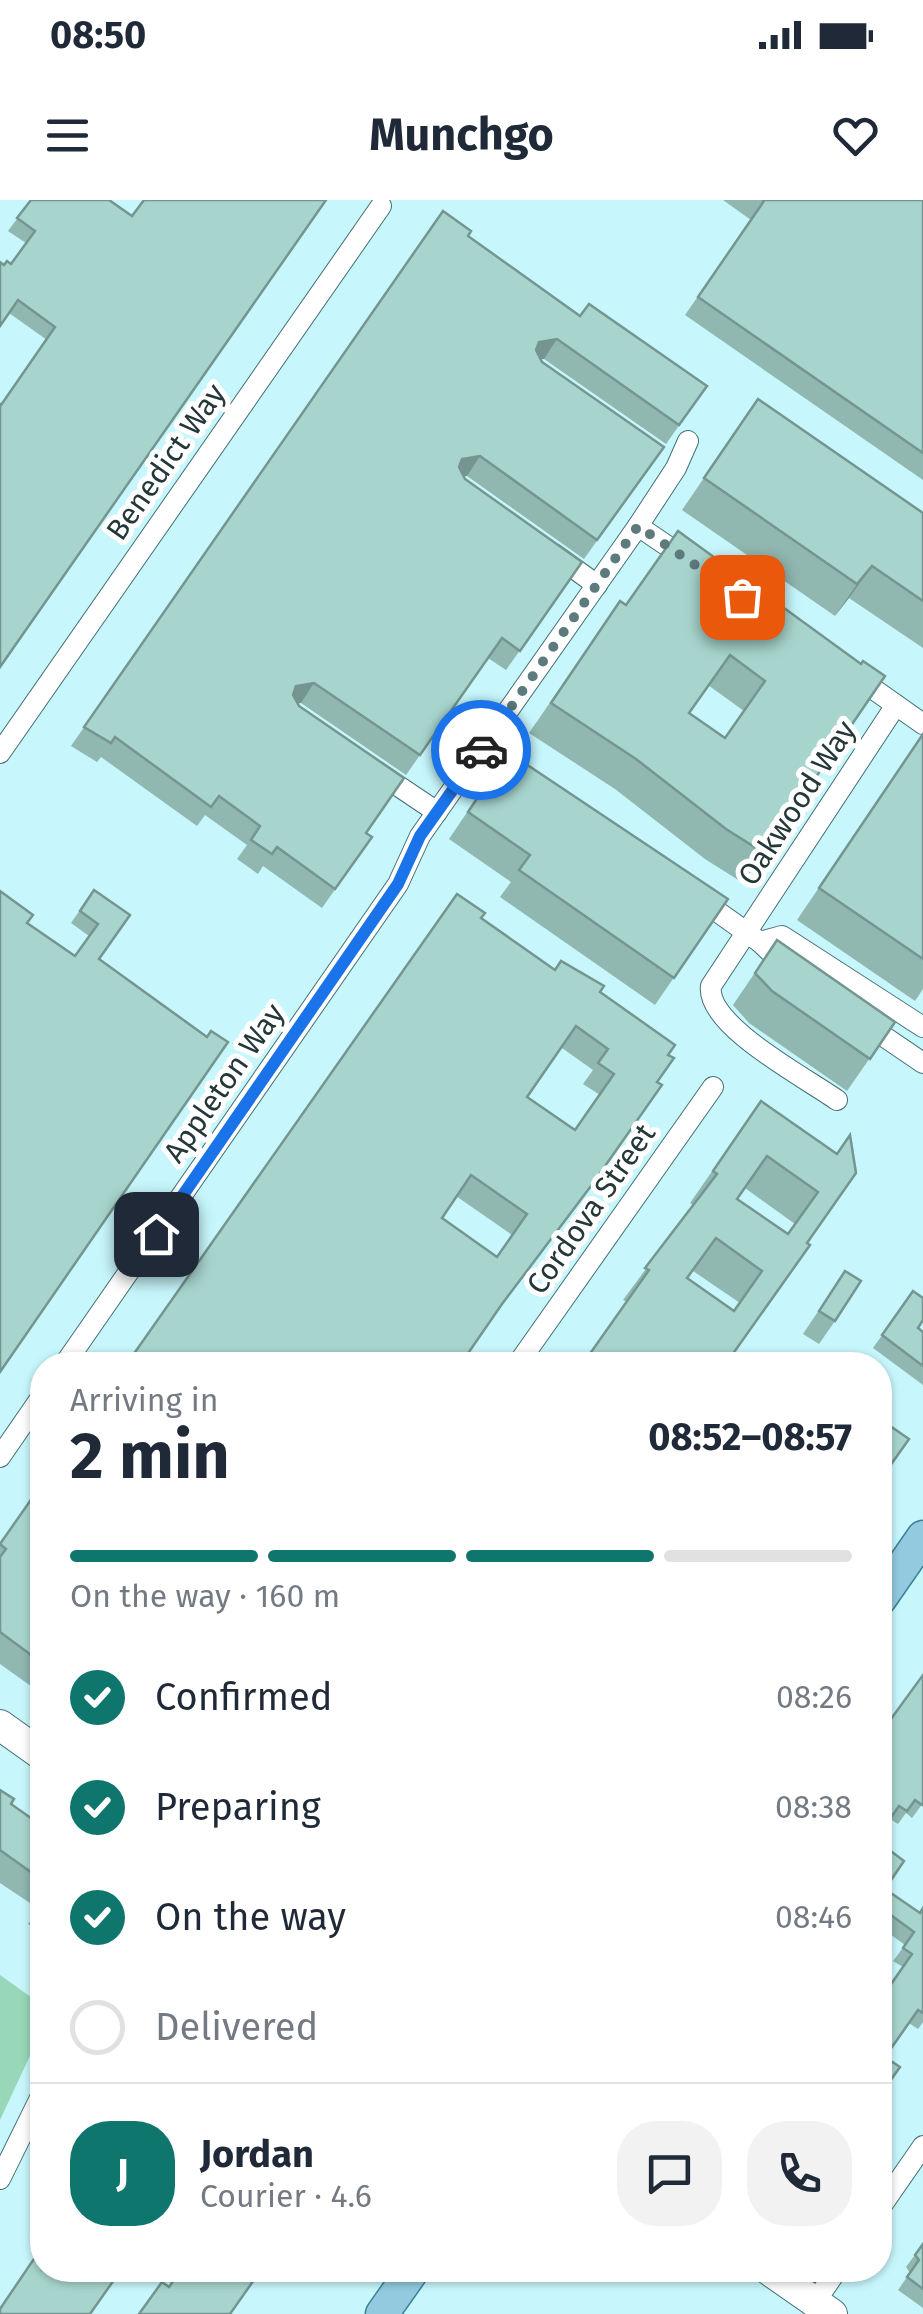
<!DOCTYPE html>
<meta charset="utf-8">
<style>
:root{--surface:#fff;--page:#f2f2f3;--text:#1f2937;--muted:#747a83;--line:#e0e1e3;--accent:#0f766e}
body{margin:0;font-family:"Fira Sans",sans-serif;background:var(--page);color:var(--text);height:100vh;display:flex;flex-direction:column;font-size:38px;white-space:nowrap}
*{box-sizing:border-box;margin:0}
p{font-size:32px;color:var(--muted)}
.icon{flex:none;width:55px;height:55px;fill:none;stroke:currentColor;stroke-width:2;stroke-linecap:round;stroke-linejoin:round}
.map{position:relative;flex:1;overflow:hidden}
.panel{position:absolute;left:30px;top:1152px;width:862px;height:930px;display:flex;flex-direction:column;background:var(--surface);border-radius:40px;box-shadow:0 2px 8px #0004}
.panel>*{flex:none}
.pin{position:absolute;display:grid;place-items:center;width:85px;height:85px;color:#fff;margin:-42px;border-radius:20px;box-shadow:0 5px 15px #0006}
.courier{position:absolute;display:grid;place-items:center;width:100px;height:100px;margin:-50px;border:8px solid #1a73e8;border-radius:50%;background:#fff;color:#222;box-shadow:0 2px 12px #0007}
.summary em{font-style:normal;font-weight:700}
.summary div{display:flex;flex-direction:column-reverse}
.summary{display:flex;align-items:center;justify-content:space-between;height:170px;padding:0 40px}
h1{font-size:65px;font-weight:700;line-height:75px}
.bar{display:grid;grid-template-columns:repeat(4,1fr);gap:15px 10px;align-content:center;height:120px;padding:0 40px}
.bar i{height:12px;border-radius:8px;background:var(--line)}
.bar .selected{background:var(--accent)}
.bar p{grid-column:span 4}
.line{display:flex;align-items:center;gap:25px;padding:0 40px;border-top:2px solid var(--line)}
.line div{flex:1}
.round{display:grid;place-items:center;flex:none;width:105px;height:105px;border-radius:40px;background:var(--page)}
ol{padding:0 40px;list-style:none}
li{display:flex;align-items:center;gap:30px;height:110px}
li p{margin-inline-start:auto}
li .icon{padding:10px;border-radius:50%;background:var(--accent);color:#fff;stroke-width:4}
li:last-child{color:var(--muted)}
li i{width:55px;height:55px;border:5px solid var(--line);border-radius:50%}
.status{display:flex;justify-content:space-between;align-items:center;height:70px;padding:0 50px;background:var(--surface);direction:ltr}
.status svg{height:28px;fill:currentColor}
header{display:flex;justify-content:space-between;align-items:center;height:130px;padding:0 40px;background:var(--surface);font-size:45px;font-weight:700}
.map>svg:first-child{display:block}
</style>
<div class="status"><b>08:50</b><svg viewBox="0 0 49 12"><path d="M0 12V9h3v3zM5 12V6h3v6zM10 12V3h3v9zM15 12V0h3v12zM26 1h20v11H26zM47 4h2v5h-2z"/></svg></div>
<header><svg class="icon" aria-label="menu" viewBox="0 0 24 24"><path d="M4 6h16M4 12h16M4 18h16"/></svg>Munchgo<svg class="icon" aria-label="heart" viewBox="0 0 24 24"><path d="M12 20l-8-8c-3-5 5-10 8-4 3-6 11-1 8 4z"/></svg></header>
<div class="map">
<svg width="923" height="2114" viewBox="0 0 923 2114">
<rect width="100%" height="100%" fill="#c7f7fc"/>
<path fill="#98d7b7" d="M0 1775 42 1805V1830L0 1920Z"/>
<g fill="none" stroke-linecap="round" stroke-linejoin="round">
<defs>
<g id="minor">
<path d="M638 326 688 360"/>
<path d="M554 354 597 385"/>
<path d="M855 476 923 524"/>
<path d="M0 553 381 6"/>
<path d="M376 571 437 612"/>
<path d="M697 697 760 742 788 769"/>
<path d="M760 742 782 736 923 827"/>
<path d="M864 823 923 863"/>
<path d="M837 900C806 878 705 825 711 786L896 505"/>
<path d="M64 1165 398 684 420 636 638 326 676 268 688 241"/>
<path d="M517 1165 713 887"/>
<path d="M0 1257 42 1196"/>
<path d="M0 1979 42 1894"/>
<path d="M880 2008 923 1946"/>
<path d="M815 2102 837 2070"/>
</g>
<g id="secondary">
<path d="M0 1525 42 1555"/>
<path d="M769 2070 832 2114"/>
</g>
<g id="primary">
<path d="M880 1399 923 1337"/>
<path d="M382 2114 413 2070"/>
</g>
</defs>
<use href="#minor" stroke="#447074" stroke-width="22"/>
<use href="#secondary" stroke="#447074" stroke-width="32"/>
<use href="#primary" stroke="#3d8097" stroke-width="35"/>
<use href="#minor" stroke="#fff" stroke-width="20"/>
<use href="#secondary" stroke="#fff" stroke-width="30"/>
<use href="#primary" stroke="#93cadf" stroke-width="32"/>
</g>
<g fill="#90b7b0" fill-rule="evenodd">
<path d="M31 0H109L0 467 1 205 47 140 9 113 4 65 11 64 26 43 8 31Z"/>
<path d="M723 0H923V280L685 115 751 20Z"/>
<path d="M443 11 468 36 580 116 707 186 666 244 544 159H540L542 162 664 247 584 359 467 276H463L465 279 582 362 506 470 488 458 406 575 301 503H297L366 633 372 637 322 708 263 666 258 674 237 659 247 645 205 615 197 626 101 557 97 562 71 546Z"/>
<path d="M758 199 923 313V448L849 398 835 416 682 310Z"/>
<path d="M620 401 626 405 861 464 885 476 743 683 705 659 615 589 529 533ZM708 485 744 511 725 538 689 513Z"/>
<path d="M923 534V789L915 801 797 720Z"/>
<path d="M508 552 728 699 655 805 500 697 511 682 449 639Z"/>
<path d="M94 690 99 759 0 1172 27 723 75 756 89 736 71 723Z"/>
<path d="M481 718 555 770 600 792 668 855 657 882 576 1007 491 1120 460 1165H126ZM562 848 593 870 583 884 600 895 575 930 527 897ZM456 996 512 1035 497 1057 442 1018Z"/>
<path d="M777 740 895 822 847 891 749 823 733 805Z"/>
<path d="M761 901 836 954 807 1043 726 1165H582L627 1102 623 1100 693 1005 690 1003ZM745 988 795 1024 788 1034 737 999ZM693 1071 740 1103 734 1111 687 1078Z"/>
<path d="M845 1071 835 1121 819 1144 803 1134Z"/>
<path d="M913 1091 918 1128 923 1132V1185L873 1148Z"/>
<path d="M42 1284V1494L0 1464V1344Z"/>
<path d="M880 1534 923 1603 912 1618 906 1613 898 1624 890 1619 880 1633Z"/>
<path d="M0 1590 11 1604 42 1626V1734L28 1724 39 1709 0 1683Z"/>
<path d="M880 1643 885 1689 920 1713 923 1708V1822L918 1829 909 1823 885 1857 880 1895V1800L903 1767 893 1761 905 1745 880 1727Z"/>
<path d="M923 2044V2108L898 2090 910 2073 906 2067Z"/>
</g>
<g fill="#759590">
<path d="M557 139 544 159 525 161 539 142Z"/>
<path d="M480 256 467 276 448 278 462 259Z"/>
<path d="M872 366 849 398 835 416 857 384Z"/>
<path d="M314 483 301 503 282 506 296 486Z"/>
<path d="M591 986 576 1007 487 1125 502 1104Z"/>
</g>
<g fill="#a7d5cd" stroke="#759590" stroke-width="2.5" fill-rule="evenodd">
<path d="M31 0H109L132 16 144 0H326L0 467V204L1 205 55 127 18 100 0 126V62L4 65 7 61 11 64 35 31 17 18Z"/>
<path d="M762 0H923V253L698 97 764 1Z"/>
<path d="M443 11 471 31 468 36 580 116 589 104 707 186 679 225 557 139 539 142 536 150 542 162 664 247 597 340 480 256 462 259 459 267 465 279 582 362 520 451 502 438 420 555 314 483 296 486 293 495 299 506 404 578 366 633 372 637 335 689 277 647 272 654 251 640 260 626 219 596 211 607 115 537 111 543 84 527Z"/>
<path d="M758 199 923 313V401L872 366 857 384 704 278Z"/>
<path d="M678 331 861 464 863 461 885 476 764 653 726 629 636 559 551 503 620 401 626 405ZM730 455 765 481 725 538 689 513Z"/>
<path d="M923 534V759L819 688Z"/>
<path d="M508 552 728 699 674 778 519 670 530 655 468 612Z"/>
<path d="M94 690 130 715 99 759 207 837 211 831 228 842 0 1172V691L33 715 27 723 75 756 98 724 80 711Z"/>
<path d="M457 694 485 713 481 718 555 770 561 761 604 786 600 792 675 845 668 855 674 858 657 882 662 885 591 986 502 1104 460 1165H356L346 1158 341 1165H126ZM576 826 608 849 598 863 614 874 575 930 527 897ZM471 975 527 1014 497 1057 442 1018Z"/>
<path d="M777 740 895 822 870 859 772 791 755 773Z"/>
<path d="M761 901 837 954 850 935 856 973 807 1043 810 1045 725 1165H646L639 1160 636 1165 625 1162 623 1165H582L649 1070 645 1068 717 974 713 971ZM767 956 818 992 788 1034 737 999ZM716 1038 762 1071 734 1111 687 1078Z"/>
<path d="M845 1071 861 1081 835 1121 819 1111Z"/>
<path d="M913 1091 923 1098V1120L918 1128 923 1132V1166L882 1135Z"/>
<path d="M880 1219 909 1239 880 1280Z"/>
<path d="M42 1284V1463L0 1432V1357L6 1349 0 1344Z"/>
<path d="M923 1475V1603L922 1605 915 1600 907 1611 899 1606 880 1633V1568L886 1558 880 1554V1534Z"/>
<path d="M0 1590 14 1599 11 1604 42 1626V1680L0 1650Z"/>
<path d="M880 1643 904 1661 885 1689 920 1713 923 1708V1813L918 1810 885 1857 900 1867 880 1895V1800L912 1754 903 1748 914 1732 880 1707Z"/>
<path d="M923 2044V2089L907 2077 919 2060 915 2055Z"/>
<path d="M42 2047V2070H121L90 2114H0V2109Z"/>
<path d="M181 2070H261L230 2114H139L162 2082 169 2087Z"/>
</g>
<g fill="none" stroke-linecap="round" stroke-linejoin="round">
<path stroke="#5d7a7d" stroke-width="10" stroke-dasharray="0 18" d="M481 550 638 326 742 397"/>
<path stroke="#1a73e8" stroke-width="12" d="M156 1034 398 684 420 636 481 550"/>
</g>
<g text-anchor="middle" stroke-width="10" stroke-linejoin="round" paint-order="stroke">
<g font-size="30" fill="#243739" stroke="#fff">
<text transform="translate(166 262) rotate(-55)" y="10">Benedict Way</text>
<text transform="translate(797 603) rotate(-57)" y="10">Oakwood Way</text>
<text transform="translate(224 883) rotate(-55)" y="10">Appleton Way</text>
<text transform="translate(591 1009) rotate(-55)" y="10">Cordova Street</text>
</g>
</g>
</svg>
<div class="pin" style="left:742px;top:397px;background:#ea580c"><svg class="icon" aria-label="bag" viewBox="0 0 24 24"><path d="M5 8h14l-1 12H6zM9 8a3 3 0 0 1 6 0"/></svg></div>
<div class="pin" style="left:156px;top:1034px;background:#1f2937"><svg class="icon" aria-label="home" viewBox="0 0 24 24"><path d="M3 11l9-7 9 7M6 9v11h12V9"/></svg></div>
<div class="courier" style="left:481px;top:550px"><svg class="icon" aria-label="car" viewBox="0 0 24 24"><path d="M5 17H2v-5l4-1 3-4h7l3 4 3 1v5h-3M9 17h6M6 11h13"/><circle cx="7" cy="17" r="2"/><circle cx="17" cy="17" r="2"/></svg></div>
<section class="panel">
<div class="summary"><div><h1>2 min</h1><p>Arriving in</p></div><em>08:52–08:57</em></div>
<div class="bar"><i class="selected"></i><i class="selected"></i><i class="selected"></i><i></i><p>On the way · 160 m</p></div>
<ol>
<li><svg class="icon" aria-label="check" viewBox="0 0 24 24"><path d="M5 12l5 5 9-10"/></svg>Confirmed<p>08:26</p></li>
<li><svg class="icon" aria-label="check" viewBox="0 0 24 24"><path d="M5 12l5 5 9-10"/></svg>Preparing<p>08:38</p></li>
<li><svg class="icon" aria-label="check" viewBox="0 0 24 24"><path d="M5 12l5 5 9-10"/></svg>On the way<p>08:46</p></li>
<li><i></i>Delivered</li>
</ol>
<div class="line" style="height:180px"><b class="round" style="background:var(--accent);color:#fff">J</b><div><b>Jordan</b><p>Courier · 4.6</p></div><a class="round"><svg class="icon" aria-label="chat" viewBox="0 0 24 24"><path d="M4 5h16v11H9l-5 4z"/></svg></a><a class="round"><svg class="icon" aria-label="phone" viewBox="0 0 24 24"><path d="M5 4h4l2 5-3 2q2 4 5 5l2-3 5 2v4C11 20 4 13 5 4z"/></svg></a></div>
</section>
</div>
